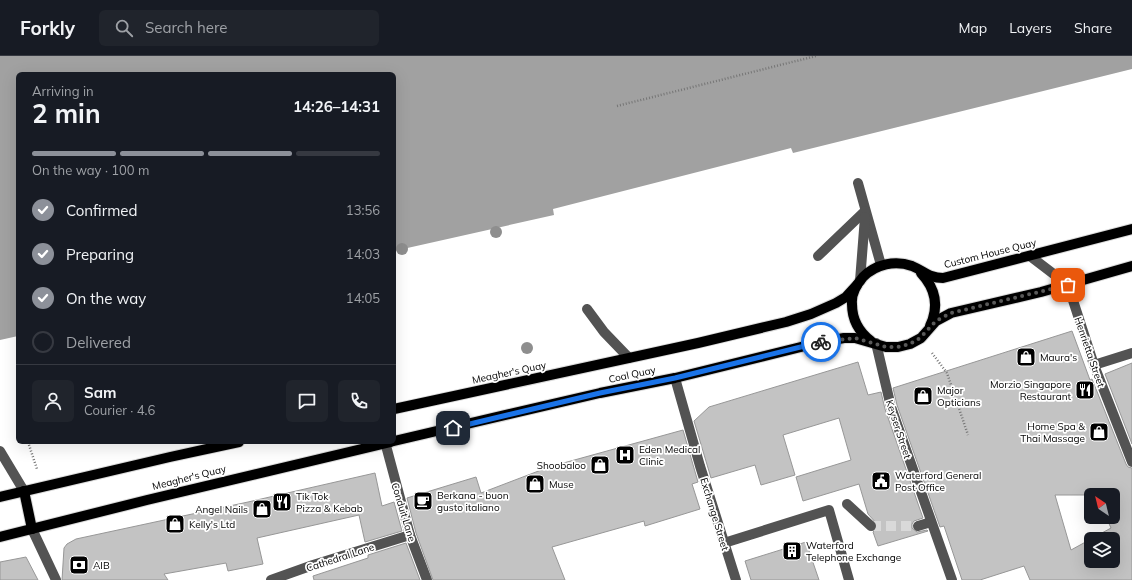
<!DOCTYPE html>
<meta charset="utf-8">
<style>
:root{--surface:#171b24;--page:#20242c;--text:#f1f3f6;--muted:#9ea1a6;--line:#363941;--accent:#8c9099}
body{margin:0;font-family:Mulish,sans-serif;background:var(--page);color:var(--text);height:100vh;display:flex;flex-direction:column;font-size:15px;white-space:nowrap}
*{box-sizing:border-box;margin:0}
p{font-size:13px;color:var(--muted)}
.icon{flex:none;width:22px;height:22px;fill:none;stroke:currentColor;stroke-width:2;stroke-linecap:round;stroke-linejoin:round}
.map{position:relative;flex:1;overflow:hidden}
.sheet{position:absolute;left:16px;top:16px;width:380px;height:372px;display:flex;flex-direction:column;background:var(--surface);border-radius:6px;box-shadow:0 4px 16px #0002}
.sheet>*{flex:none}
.needle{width:26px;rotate:325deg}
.fabs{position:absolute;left:1084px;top:432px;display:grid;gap:8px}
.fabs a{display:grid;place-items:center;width:36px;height:36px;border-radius:6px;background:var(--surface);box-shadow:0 4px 16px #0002;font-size:20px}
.pin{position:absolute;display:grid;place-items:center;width:34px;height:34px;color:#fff;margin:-17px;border-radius:8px;box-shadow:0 2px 6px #0006}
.courier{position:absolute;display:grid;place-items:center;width:40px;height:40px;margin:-20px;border:3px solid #1a73e8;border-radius:50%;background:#fff;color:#222;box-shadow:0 1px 5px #0007}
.head em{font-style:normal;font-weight:700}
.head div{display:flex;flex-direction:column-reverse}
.head{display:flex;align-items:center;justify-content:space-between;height:68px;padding:0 16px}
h1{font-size:26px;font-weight:700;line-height:30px}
.bar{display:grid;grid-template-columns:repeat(4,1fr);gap:6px 4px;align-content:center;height:48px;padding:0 16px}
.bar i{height:5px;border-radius:3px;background:var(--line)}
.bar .selected{background:var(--accent)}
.bar p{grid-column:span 4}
.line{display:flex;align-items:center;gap:10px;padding:0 16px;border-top:1px solid var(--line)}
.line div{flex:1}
.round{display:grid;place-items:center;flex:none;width:42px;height:42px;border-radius:6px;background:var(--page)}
ol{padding:0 16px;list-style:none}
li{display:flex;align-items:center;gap:12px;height:44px}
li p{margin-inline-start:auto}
li .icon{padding:4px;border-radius:50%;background:var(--accent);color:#fff;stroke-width:4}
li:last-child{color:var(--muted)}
li i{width:22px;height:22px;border:2px solid var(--line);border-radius:50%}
header{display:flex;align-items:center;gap:24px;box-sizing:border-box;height:56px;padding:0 20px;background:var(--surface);border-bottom:1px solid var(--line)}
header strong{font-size:19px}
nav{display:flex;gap:22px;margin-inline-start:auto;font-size:14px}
.search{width:280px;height:36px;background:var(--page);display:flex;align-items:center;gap:10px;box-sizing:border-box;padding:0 14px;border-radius:6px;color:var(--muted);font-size:15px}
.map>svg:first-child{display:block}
</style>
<header>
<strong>Forkly</strong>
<div class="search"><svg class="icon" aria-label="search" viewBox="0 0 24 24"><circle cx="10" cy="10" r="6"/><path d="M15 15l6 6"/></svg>Search here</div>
<nav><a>Map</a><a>Layers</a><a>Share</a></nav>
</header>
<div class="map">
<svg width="1132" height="524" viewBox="0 0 1132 524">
<rect width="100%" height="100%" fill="#fff"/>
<path fill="#a1a1a1" d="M0 0H1132V13L793 97 791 92 553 153 554 159 394 195V18H18V280L0 284Z"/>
<g fill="#c3c3c3" stroke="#979797" fill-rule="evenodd">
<path d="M1072 275 1090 324 1092 323 1126 408 1128 411 1132 412V524H1030L1024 510 980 524H962L944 470 940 471 897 349 893 332ZM1055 439H1113V461H1106L1111 472 1091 483H1113V505H1091V483L1071 494Z"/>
<path d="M858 306 868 339 881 336 885 353 923 462 914 465 912 468V472L917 476 927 474 928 475 878 490 873 476 877 472V468L868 458 859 428 803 445 796 421 851 404 839 362 783 379 795 419 761 429 755 409 711 422 694 365 709 351Z"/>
<path d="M1132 307V388L1105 318Z"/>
<path d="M683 374 698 426 692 428 700 453 645 470 644 465 552 491 565 524H433L416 477 407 442 476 421 481 437 549 411Z"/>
<path d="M375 417 382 450 394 446 402 475 365 486 359 459 257 482 263 508 228 515 226 507 164 518 168 524H62L64 492 67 488 76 483 248 446Z"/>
<path d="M806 486 819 524H751L745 505Z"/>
<path d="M406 487 420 524H314L313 520 368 502V499Z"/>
<path d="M26 501 38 524H0V506Z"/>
</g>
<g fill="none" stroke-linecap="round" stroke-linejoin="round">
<path stroke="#d9d9d9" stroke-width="10" stroke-dasharray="10 5" stroke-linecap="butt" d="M871 470H918"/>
<defs>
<g id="major">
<path d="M921 217C936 233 939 251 930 270"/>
<path d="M871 285C859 276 852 264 852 248 851 238 857 228 863 221 876 208 895 204 912 210 924 215 929 222 943 222L1132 173"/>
<path d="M394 353 698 287 786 266 811 258 836 247 846 241 857 229"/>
<path d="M394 385 600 337 675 322 817 287 844 282H855L886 291H898L910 288 921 282 936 265 951 257 1041 236 1132 210"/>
<path d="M24 435 32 473"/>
<path d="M0 441 170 401 239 386"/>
<path d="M0 481 147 444 391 386"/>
</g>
</defs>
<use href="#major" stroke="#dbdbdb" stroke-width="12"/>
<g stroke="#757575" stroke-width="2.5" stroke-dasharray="1 2" stroke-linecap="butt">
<path d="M617 50 816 0"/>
<path d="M932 297 947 317 968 379"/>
<path d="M28 386 37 413"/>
</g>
<g stroke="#535353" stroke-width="10">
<path d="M858 127 881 209"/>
<path d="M818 200 865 155"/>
<path d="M1030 200 1068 229 1094 309 1132 406"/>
<path d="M860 225 865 161"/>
<path d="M587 253 604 276 629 302"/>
<path d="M876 287 891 351 952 524"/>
<path d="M1094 309 1132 297"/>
<path d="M675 322 700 410 736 524"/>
<path d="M385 386 410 479 427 524"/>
<path d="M0 395 24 435"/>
<path d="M847 448 871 470"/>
<path d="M918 470 931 466"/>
<path d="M32 473 56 524"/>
<path d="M724 487 829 454 849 524"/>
<path d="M271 524 313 509 410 479"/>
</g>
<use href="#major" stroke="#000" stroke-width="10"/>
</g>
<g fill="#8e8e8e">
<circle cx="496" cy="176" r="6"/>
<circle cx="402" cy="193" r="6"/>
<circle cx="527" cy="292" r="6"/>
</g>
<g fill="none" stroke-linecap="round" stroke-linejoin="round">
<path stroke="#595959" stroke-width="4" stroke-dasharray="0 7.2" d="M821 286 855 282 886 291H898L910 288 920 282 936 265 951 257 1068 229"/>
<path stroke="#1a73e8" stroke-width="5" d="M453 372 600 337 675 322 821 286"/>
</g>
<defs>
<symbol id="shop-square" viewBox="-11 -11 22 22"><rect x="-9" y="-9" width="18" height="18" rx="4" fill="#000" stroke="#fff"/><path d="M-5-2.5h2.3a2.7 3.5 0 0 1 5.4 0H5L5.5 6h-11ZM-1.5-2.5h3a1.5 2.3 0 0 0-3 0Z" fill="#fff"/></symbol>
<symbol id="restaurant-square" viewBox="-11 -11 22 22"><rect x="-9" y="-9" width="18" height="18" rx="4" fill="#000" stroke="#fff"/><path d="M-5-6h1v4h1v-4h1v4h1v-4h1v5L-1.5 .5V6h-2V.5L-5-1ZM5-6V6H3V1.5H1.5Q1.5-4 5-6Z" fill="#fff"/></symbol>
<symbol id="hospital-square" viewBox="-11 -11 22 22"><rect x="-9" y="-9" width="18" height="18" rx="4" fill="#000" stroke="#fff"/><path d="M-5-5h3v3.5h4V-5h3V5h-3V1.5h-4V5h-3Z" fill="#fff"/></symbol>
<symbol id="civic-square" viewBox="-11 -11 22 22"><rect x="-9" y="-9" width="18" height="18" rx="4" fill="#000" stroke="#fff"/><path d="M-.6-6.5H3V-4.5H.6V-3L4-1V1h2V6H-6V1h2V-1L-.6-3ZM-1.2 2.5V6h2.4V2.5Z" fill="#fff"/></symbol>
<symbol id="cafe-square" viewBox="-11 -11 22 22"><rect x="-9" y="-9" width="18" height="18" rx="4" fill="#000" stroke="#fff"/><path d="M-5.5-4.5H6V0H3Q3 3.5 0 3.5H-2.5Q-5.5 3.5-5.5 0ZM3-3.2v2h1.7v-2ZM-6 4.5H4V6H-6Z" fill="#fff"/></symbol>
<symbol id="building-square" viewBox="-11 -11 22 22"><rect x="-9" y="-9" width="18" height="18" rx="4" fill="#000" stroke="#fff"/><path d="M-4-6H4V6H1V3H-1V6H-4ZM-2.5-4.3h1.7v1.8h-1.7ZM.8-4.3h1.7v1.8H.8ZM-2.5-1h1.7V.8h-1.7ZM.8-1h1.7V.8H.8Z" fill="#fff"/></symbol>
<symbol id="bank-square" viewBox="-11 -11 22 22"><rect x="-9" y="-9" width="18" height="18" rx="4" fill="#000" stroke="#fff"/><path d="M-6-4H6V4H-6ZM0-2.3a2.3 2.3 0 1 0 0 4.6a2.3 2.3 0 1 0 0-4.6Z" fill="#fff"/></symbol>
</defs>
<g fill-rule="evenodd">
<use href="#shop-square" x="1015" y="290" width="22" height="22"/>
<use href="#restaurant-square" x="1074" y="323" width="22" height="22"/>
<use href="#shop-square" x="912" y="329" width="22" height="22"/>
<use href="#shop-square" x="1088" y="365" width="22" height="22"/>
<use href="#hospital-square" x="614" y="388" width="22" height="22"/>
<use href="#shop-square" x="589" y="398" width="22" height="22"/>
<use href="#civic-square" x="870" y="414" width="22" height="22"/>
<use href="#shop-square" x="524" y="417" width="22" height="22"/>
<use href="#cafe-square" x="412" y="434" width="22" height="22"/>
<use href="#restaurant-square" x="271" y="435" width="22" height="22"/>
<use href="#shop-square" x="251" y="442" width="22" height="22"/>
<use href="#shop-square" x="164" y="457" width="22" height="22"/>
<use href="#building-square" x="781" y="484" width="22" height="22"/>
<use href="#bank-square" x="68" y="498" width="22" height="22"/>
</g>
<g text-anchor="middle" stroke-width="3.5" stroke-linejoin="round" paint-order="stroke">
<g font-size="10" fill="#000" stroke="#fff">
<text transform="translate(990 197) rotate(-14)" y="4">Custom House Quay</text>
<text transform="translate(1090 296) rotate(71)" y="4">Henrietta Street</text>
<text transform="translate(509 316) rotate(-12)" y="4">Meagher's Quay</text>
<text transform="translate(632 318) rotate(-12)" y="4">Coal Quay</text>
<text transform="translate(899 373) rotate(72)" y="4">Keyser Street</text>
<text transform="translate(189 421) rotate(-14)" y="4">Meagher's Quay</text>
<text transform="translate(404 456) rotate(73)" y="4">Conduit Lane</text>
<text transform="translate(715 458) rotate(73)" y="4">Exchange Street</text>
<text transform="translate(340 501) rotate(-18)" y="4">Cathedral Lane</text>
</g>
<g font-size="10" fill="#000" stroke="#fff" text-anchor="start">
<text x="1040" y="305">Maura's</text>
<text x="1071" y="332" text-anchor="end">Morzio Singapore<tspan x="1071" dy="12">Restaurant</tspan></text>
<text x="937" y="338">Major<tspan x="937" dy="12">Opticians</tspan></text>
<text x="1085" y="374" text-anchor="end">Home Spa &amp;<tspan x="1085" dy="12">Thai Massage</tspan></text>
<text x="639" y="397">Eden Medical<tspan x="639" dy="12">Clinic</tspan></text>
<text x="586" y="413" text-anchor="end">Shoobaloo</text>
<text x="895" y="423">Waterford General<tspan x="895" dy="12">Post Office</tspan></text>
<text x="549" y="432">Muse</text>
<text x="437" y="443">Berkana - buon<tspan x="437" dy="12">gusto italiano</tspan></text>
<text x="296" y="444">Tik Tok<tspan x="296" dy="12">Pizza &amp; Kebab</tspan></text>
<text x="248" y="457" text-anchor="end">Angel Nails</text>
<text x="189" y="472">Kelly's Ltd</text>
<text x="806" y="493">Waterford<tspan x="806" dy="12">Telephone Exchange</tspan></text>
<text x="93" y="513">AIB</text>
</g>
</g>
</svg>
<div class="fabs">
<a><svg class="needle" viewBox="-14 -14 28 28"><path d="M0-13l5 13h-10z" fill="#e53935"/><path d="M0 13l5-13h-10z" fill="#9ea1a6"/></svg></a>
<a><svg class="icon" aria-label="layers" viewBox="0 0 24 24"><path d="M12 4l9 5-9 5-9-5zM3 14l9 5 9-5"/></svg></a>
</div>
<div class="pin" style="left:1068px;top:229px;background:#ea580c"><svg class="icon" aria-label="bag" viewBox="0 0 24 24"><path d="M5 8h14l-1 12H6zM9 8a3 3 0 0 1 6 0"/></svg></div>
<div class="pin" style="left:453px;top:372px;background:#1f2937"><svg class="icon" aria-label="home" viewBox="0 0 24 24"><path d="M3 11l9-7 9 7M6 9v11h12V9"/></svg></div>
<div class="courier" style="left:821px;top:286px"><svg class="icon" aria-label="bike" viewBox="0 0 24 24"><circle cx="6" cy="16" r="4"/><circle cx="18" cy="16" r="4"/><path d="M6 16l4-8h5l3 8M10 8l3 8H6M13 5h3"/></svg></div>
<section class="sheet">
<div class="head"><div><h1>2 min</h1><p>Arriving in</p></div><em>14:26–14:31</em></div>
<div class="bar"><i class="selected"></i><i class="selected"></i><i class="selected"></i><i></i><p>On the way · 100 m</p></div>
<ol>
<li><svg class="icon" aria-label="check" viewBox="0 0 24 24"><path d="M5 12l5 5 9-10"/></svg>Confirmed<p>13:56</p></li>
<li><svg class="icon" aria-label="check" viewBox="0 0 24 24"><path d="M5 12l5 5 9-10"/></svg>Preparing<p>14:03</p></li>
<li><svg class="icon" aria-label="check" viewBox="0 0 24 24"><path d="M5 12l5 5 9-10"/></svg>On the way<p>14:05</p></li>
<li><i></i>Delivered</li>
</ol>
<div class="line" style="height:72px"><a class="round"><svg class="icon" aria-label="person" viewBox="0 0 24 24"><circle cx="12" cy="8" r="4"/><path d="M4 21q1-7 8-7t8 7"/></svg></a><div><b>Sam</b><p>Courier · 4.6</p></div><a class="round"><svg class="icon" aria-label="chat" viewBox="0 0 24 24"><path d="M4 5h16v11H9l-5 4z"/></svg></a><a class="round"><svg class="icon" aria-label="phone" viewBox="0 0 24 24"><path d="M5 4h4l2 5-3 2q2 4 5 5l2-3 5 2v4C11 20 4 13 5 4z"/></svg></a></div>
</section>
</div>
